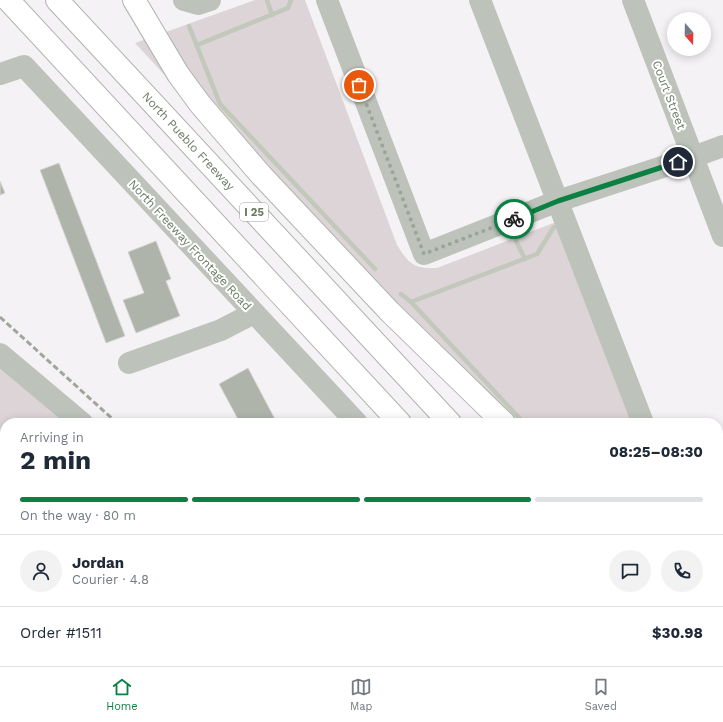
<!DOCTYPE html>
<meta charset="utf-8">
<style>
:root{--surface:#fff;--page:#f2f2f3;--text:#1f2937;--muted:#747a83;--line:#e0e1e3;--accent:#0b8043}
body{margin:0;font-family:"Work Sans",sans-serif;background:var(--page);color:var(--text);height:100vh;display:flex;flex-direction:column;font-size:15px;white-space:nowrap}
*{box-sizing:border-box;margin:0}
p{font-size:13px;color:var(--muted)}
.icon{flex:none;width:22px;height:22px;fill:none;stroke:currentColor;stroke-width:2;stroke-linecap:round;stroke-linejoin:round}
.map{position:relative;flex:1;overflow:hidden}
.sheet{position:absolute;left:0px;top:418px;width:723px;height:248px;display:flex;flex-direction:column;background:var(--surface);border-radius:16px 16px 0 0;box-shadow:0 2px 10px #0003}
.sheet>*{flex:none}
.needle{width:26px;rotate:160deg}
.fabs{position:absolute;left:667px;top:12px;display:grid;gap:8px}
.fabs a{display:grid;place-items:center;width:44px;height:44px;border-radius:50%;background:var(--surface);box-shadow:0 2px 10px #0003;font-size:20px}
.pin{position:absolute;display:grid;place-items:center;width:34px;height:34px;color:#fff;margin:-17px;border:2px solid #fff;border-radius:50%;box-shadow:0 1px 4px #0007}
.courier{position:absolute;display:grid;place-items:center;width:40px;height:40px;margin:-20px;border:3px solid #0b8043;border-radius:50%;background:#fff;color:#222;box-shadow:0 1px 5px #0007}
.summary em{font-style:normal;font-weight:700}
.summary div{display:flex;flex-direction:column-reverse}
.summary{display:flex;align-items:center;justify-content:space-between;height:68px;padding:0 20px}
h1{font-size:26px;font-weight:700;line-height:30px}
.bar{display:grid;grid-template-columns:repeat(4,1fr);gap:6px 4px;align-content:center;height:48px;padding:0 20px}
.bar i{height:5px;border-radius:3px;background:var(--line)}
.bar .active{background:var(--accent)}
.bar p{grid-column:span 4}
.line{display:flex;align-items:center;gap:10px;padding:0 20px;border-top:1px solid var(--line)}
.line div{flex:1}
.round{display:grid;place-items:center;flex:none;width:42px;height:42px;border-radius:21px;background:var(--page)}
.tabs{display:flex;justify-content:space-around;align-items:center;height:56px;border-top:1px solid var(--line);background:var(--surface);font-size:11px;color:var(--muted)}
.tabs a{display:grid;justify-items:center;gap:2px}
.tabs .active{color:var(--accent)}
.map>svg:first-child{display:block}
</style>
<div class="map">
<svg width="723" height="666" viewBox="0 0 723 666">
<rect width="100%" height="100%" fill="#f5f2f5"/>
<path fill="#e4e3e3" d="M270 661H380L385 666H261Z"/>
<g fill="#dcd4d6">
<path d="M255 0H305L397 245C409 264 414 269 437 268L556 222 633 423H487L135 43Z"/>
<path d="M0 354 82 423H5V661H259L261 666H0Z"/>
<path d="M718 523 723 524V666H718L713 661H718Z"/>
</g>
<g fill="none" stroke-linecap="round" stroke-linejoin="round">
<g stroke="#c2c8bb" stroke-width="4.5">
<path d="M267 0 272 15"/>
<path d="M189 26 220 104 375 269"/>
<path d="M197 45 288 8 291 0"/>
<path d="M516 241 525 259"/>
<path d="M401 294 411 302 524 423"/>
<path d="M411 302 537 254 554 227"/>
<path d="M718 554 723 553"/>
<path d="M718 614 723 619"/>
</g>
</g>
<g fill="#aeb4a9" stroke="#d7d5d6">
<path d="M59 163 125 336 106 343 40 170Z"/>
<path d="M0 181 5 193 0 195Z"/>
<path d="M156 241 171 279 166 281 180 316 136 333 123 300 144 293 128 252Z"/>
<path d="M248 368 277 423H240L219 384Z"/>
</g>
<g fill="none" stroke-linecap="round" stroke-linejoin="round">
<defs>
<g id="highway">
<path d="M8 0 400 423"/>
<path id="s1" d="M57 0 450 423"/>
<path d="M134 0 178 74 200 104 261 175 390 312 504 423"/>
<path d="M718 630 723 635"/>
<path d="M620 661 625 666"/>
<path d="M672 661 676 666"/>
</g>
</defs>
<use href="#highway" stroke="#afb4ad" stroke-width="24"/>
<g stroke="#bdc2bb" stroke-width="22">
<path d="M184 0 198 4 210 0"/>
<path d="M327 0 424 254 558 201 693 157 723 146"/>
<path d="M480 0 643 423"/>
<path d="M633 0 723 236"/>
<path d="M0 74 24 66 357 423"/>
<path d="M0 354 82 423"/>
<path d="M129 363 221 330 254 313"/>
<path d="M718 492 723 491"/>
<path d="M257 666 270 661"/>
</g>
<use href="#highway" stroke="#fff" stroke-width="22"/>
<g stroke="#9fa69b" stroke-width="3" stroke-dasharray="6 3" stroke-linecap="butt">
<path d="M0 317 117 423"/>
<path d="M380 661 385 666"/>
</g>
</g>
<g fill="none" stroke-linecap="round" stroke-linejoin="round">
<path stroke="#9ca497" stroke-width="4" stroke-dasharray="0 7.2" d="M359 85 424 254 514 219"/>
<path stroke="#0b8043" stroke-width="5" d="M514 219 558 201 678 162"/>
</g>
<g text-anchor="middle" stroke-width="4" stroke-linejoin="round" paint-order="stroke">
<rect fill="#fff" stroke="#98a292" stroke-width="1" x="240" y="203" width="28" height="18" rx="3"/>
<g font-size="11" font-weight="bold" fill="#6c7a64">
<text x="254" y="216">I 25</text>
</g>
<g font-size="12" fill="#6c7a64" stroke="#fff">
<text transform="translate(669 95) rotate(69)" y="4">Court Street</text>
<text dy="4" stroke="none"><textPath href="#s1" startOffset="193">North Pueblo Freeway</textPath></text>
<text transform="translate(190 245) rotate(47)" y="4">North Freeway Frontage Road</text>
</g>
</g>
</svg>
<div class="fabs">
<a><svg class="needle" viewBox="-14 -14 28 28"><path d="M0-13l5 13h-10z" fill="#e53935"/><path d="M0 13l5-13h-10z" fill="#747a83"/></svg></a>
</div>
<div class="pin" style="left:359px;top:85px;background:#ea580c"><svg class="icon" aria-label="bag" viewBox="0 0 24 24"><path d="M5 8h14l-1 12H6zM9 8a3 3 0 0 1 6 0"/></svg></div>
<div class="pin" style="left:678px;top:162px;background:#1f2937"><svg class="icon" aria-label="home" viewBox="0 0 24 24"><path d="M3 11l9-7 9 7M6 9v11h12V9"/></svg></div>
<div class="courier" style="left:514px;top:219px"><svg class="icon" aria-label="bike" viewBox="0 0 24 24"><circle cx="6" cy="16" r="4"/><circle cx="18" cy="16" r="4"/><path d="M6 16l4-8h5l3 8M10 8l3 8H6M13 5h3"/></svg></div>
<section class="sheet">
<div class="summary"><div><h1>2 min</h1><p>Arriving in</p></div><em>08:25–08:30</em></div>
<div class="bar"><i class="active"></i><i class="active"></i><i class="active"></i><i></i><p>On the way · 80 m</p></div>
<div class="line" style="height:72px"><a class="round"><svg class="icon" aria-label="person" viewBox="0 0 24 24"><circle cx="12" cy="8" r="4"/><path d="M4 21q1-7 8-7t8 7"/></svg></a><div><b>Jordan</b><p>Courier · 4.8</p></div><a class="round"><svg class="icon" aria-label="chat" viewBox="0 0 24 24"><path d="M4 5h16v11H9l-5 4z"/></svg></a><a class="round"><svg class="icon" aria-label="phone" viewBox="0 0 24 24"><path d="M5 4h4l2 5-3 2q2 4 5 5l2-3 5 2v4C11 20 4 13 5 4z"/></svg></a></div>
<div class="line" style="height:52px"><div>Order #1511</div><b>$30.98</b></div>
</section>
</div>
<nav class="tabs">
<a class="active"><svg class="icon" aria-label="home" viewBox="0 0 24 24"><path d="M3 11l9-7 9 7M6 9v11h12V9"/></svg>Home</a>
<a><svg class="icon" aria-label="map" viewBox="0 0 24 24"><path d="M3 6l6-2 6 2 6-2v14l-6 2-6-2-6 2zM9 4v14M15 6v14"/></svg>Map</a>
<a><svg class="icon" aria-label="saved" viewBox="0 0 24 24"><path d="M7 4h10v16l-5-4-5 4z"/></svg>Saved</a>
</nav>
